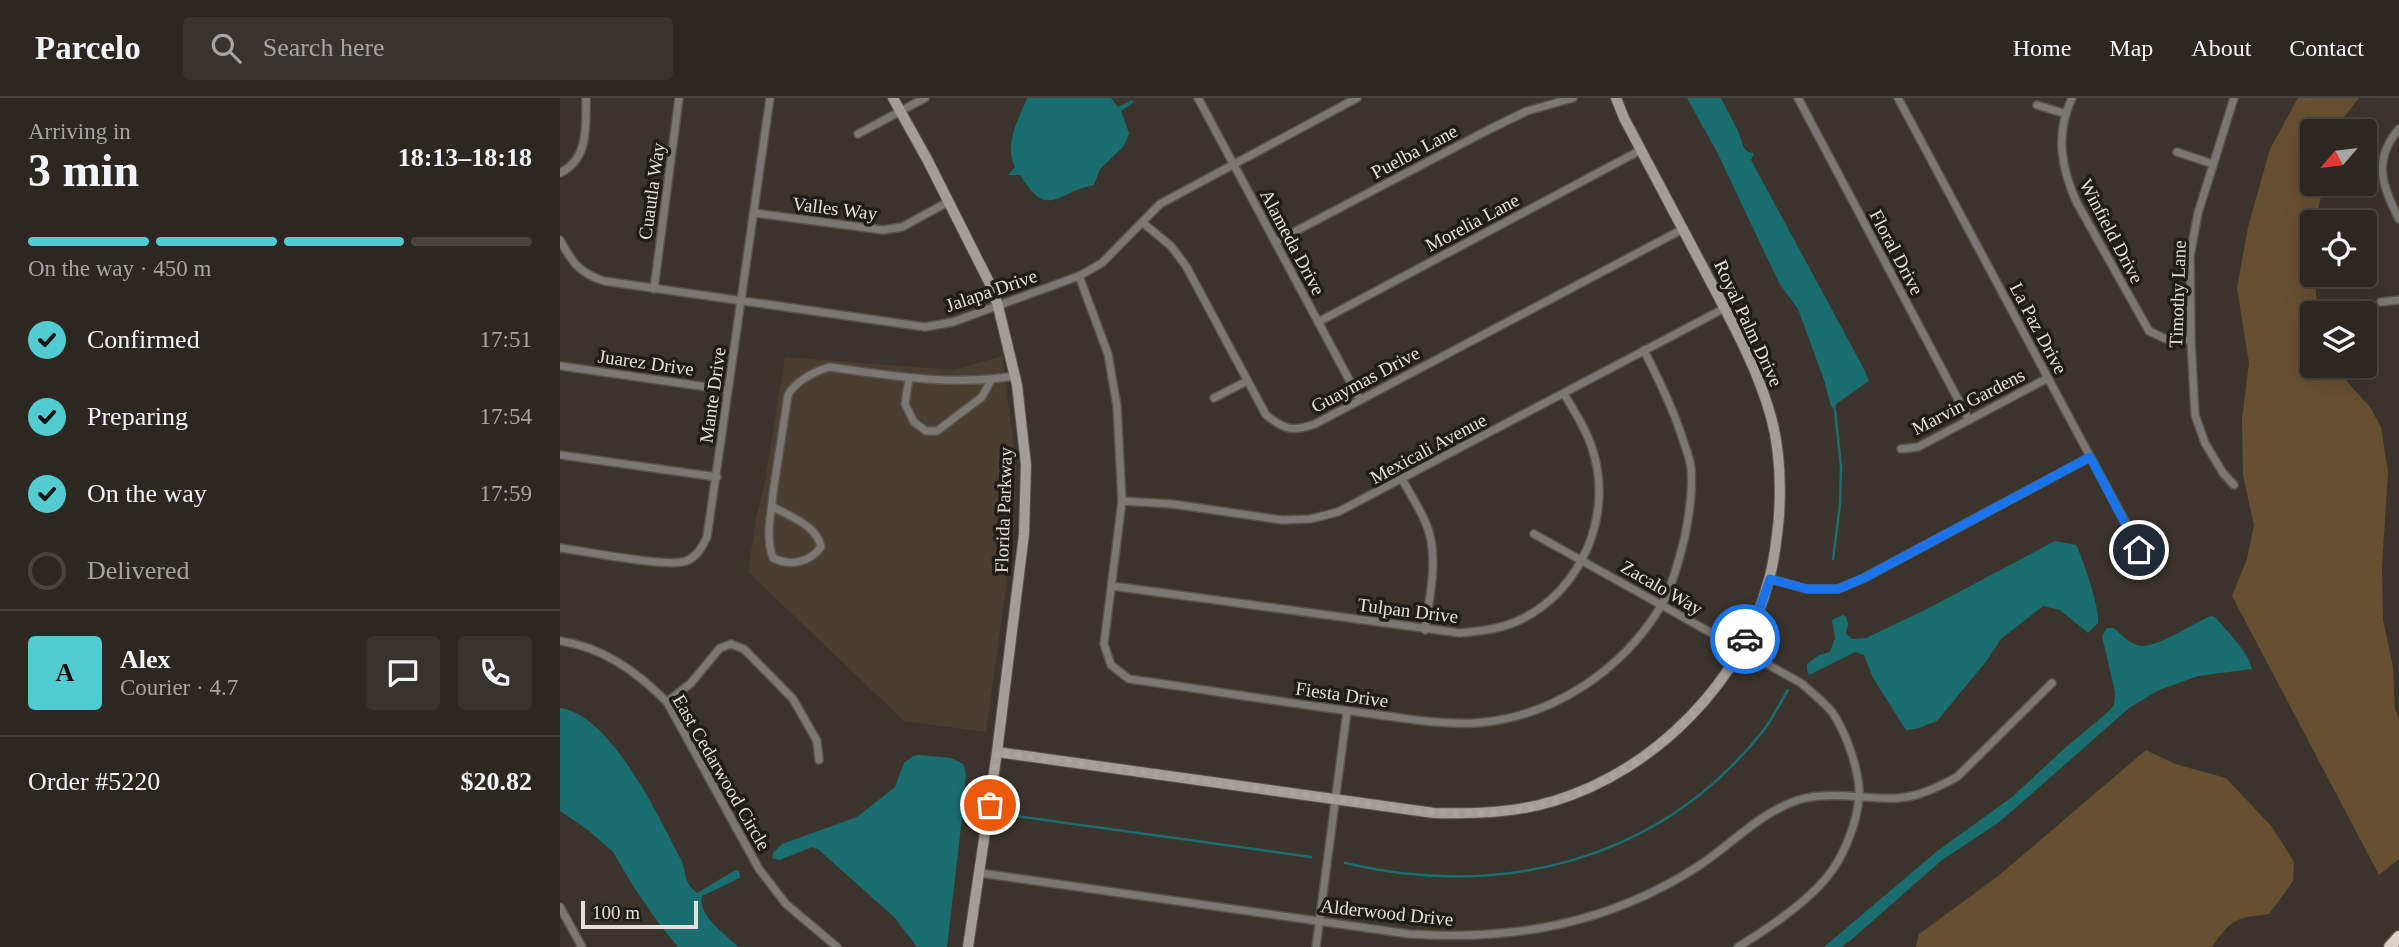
<!DOCTYPE html>
<meta charset="utf-8">
<style>
:root{--surface:#2c2721;--page:#38332e;--text:#f1f3f6;--muted:#a6a5a5;--line:#48443f;--accent:#52ccd0}
body{margin:0;font-family:Georgia,serif;background:var(--page);color:var(--text);height:100vh;display:flex;flex-direction:column;font-size:26px;white-space:nowrap}
*{box-sizing:border-box;margin:0}
p{font-size:23px;color:var(--muted)}
.icon{flex:none;width:38px;height:38px;fill:none;stroke:currentColor;stroke-width:2;stroke-linecap:round;stroke-linejoin:round}
.map{position:relative;flex:1;overflow:hidden}
.sheet{display:flex;flex-direction:column;background:var(--surface);width:560px}
.sheet>*{flex:none}
.needle{width:46px;rotate:242deg}
.fabs{position:absolute;left:1740px;top:21px;display:grid;gap:14px}
.fabs a{display:grid;place-items:center;width:77px;height:77px;border-radius:7px;background:var(--surface);box-shadow:0 7px 28px #0002,0 0 0 2px var(--line);font-size:35px}
.scale{position:absolute;left:21px;bottom:18px;width:117px;box-sizing:border-box;padding-left:7px;border:4px solid #e3dfda;border-top:0;font-size:19px;line-height:24px;white-space:nowrap;color:#e3dfda;-webkit-text-stroke:5px #201d19;paint-order:stroke}
.pin{position:absolute;display:grid;place-items:center;width:60px;height:60px;color:#fff;margin:-30px;border:4px solid #fff;border-radius:50%;box-shadow:0 2px 7px #0007}
.courier{position:absolute;display:grid;place-items:center;width:70px;height:70px;margin:-35px;border:5px solid #1a73e8;border-radius:50%;background:#fff;color:#222;box-shadow:0 2px 9px #0007}
.overview em{font-style:normal;font-weight:800}
.overview div{display:flex;flex-direction:column-reverse}
.overview{display:flex;align-items:center;justify-content:space-between;height:119px;padding:0 28px}
h1{font-size:46px;font-weight:800;line-height:52px}
.bar{display:grid;grid-template-columns:repeat(4,1fr);gap:10px 7px;align-content:center;height:84px;padding:0 28px}
.bar i{height:9px;border-radius:5px;background:var(--line)}
.bar .current{background:var(--accent)}
.bar p{grid-column:span 4}
.line{display:flex;align-items:center;gap:18px;padding:0 28px;border-top:2px solid var(--line)}
.line div{flex:1}
.round{display:grid;place-items:center;flex:none;width:74px;height:74px;border-radius:7px;background:var(--page)}
ol{padding:0 28px;list-style:none}
li{display:flex;align-items:center;gap:21px;height:77px}
li p{margin-inline-start:auto}
li .icon{padding:7px;border-radius:50%;background:var(--accent);color:#111;stroke-width:4}
li:last-child{color:var(--muted)}
li i{width:38px;height:38px;border:4px solid var(--line);border-radius:50%}
header{display:flex;align-items:center;gap:42px;box-sizing:border-box;height:98px;padding:0 35px;background:var(--surface);border-bottom:2px solid var(--line)}
header strong{font-size:33px}
nav{display:flex;gap:38px;margin-inline-start:auto;font-size:24px}
.search{width:490px;height:63px;background:var(--page);display:flex;align-items:center;gap:18px;box-sizing:border-box;padding:0 24px;border-radius:7px;color:var(--muted);font-size:26px}
main{display:flex;flex:1;min-height:0}
.map>svg:first-child{display:block}
</style>
<header>
<strong>Parcelo</strong>
<div class="search"><svg class="icon" aria-label="search" viewBox="0 0 24 24"><circle cx="10" cy="10" r="6"/><path d="M15 15l6 6"/></svg>Search here</div>
<nav><a>Home</a><a>Map</a><a>About</a><a>Contact</a></nav>
</header>
<main>
<section class="sheet">
<div class="overview"><div><h1>3 min</h1><p>Arriving in</p></div><em>18:13–18:18</em></div>
<div class="bar"><i class="current"></i><i class="current"></i><i class="current"></i><i></i><p>On the way · 450 m</p></div>
<ol>
<li><svg class="icon" aria-label="check" viewBox="0 0 24 24"><path d="M5 12l5 5 9-10"/></svg>Confirmed<p>17:51</p></li>
<li><svg class="icon" aria-label="check" viewBox="0 0 24 24"><path d="M5 12l5 5 9-10"/></svg>Preparing<p>17:54</p></li>
<li><svg class="icon" aria-label="check" viewBox="0 0 24 24"><path d="M5 12l5 5 9-10"/></svg>On the way<p>17:59</p></li>
<li><i></i>Delivered</li>
</ol>
<div class="line" style="height:126px"><b class="round" style="background:var(--accent);color:#111">A</b><div><b>Alex</b><p>Courier · 4.7</p></div><a class="round"><svg class="icon" aria-label="chat" viewBox="0 0 24 24"><path d="M4 5h16v11H9l-5 4z"/></svg></a><a class="round"><svg class="icon" aria-label="phone" viewBox="0 0 24 24"><path d="M5 4h4l2 5-3 2q2 4 5 5l2-3 5 2v4C11 20 4 13 5 4z"/></svg></a></div>
<div class="line" style="height:91px"><div>Order #5220</div><b>$20.82</b></div>
</section>
<div class="map">
<svg width="1839" height="849" viewBox="0 0 1839 849">
<rect width="100%" height="100%" fill="#3b342c"/>
<path fill="#493e30" d="M442 258 456 366 454 432 426 634 344 623 188 474 196 421 204 389 225 259 394 272Z"/>
<g fill="#675032">
<path d="M1738 0H1799L1781 23 1778 33H1752V86H1764L1755 124H1752V177H1754L1758 215H1752V268H1777L1789 286 1810 309 1821 329 1828 374 1822 469 1823 522 1833 569 1835 611 1839 621V761L1819 777 1672 498 1687 461 1694 427 1683 377 1682 321 1689 265 1677 190 1688 129 1710 51Z"/>
<path d="M1586 652 1615 666 1666 680 1712 729 1734 764 1733 783 1709 816C1676 820 1672 820 1652 849H1356L1359 836 1437 779Z"/>
</g>
<g fill="#1a6e70">
<path d="M467 0H551L558 9 572 2 574 4 561 13 569 35 567 41 563 49 540 71 534 87C495 95 488 122 460 77H448L455 69C444 46 458 22 467 0Z"/>
<path d="M1127 0H1161L1178 33 1184 50 1188 54 1194 55 1191 62 1304 271 1309 283 1276 306 1275 312 1271 308 1264 282 1238 211 1219 185 1157 54Z"/>
<path d="M1495 443 1516 447C1523 461 1540 510 1538 525L1528 535 1500 512 1483 508 1441 541 1428 561 1377 623 1356 631 1346 632 1313 580 1304 557 1295 554 1249 577 1247 572V566L1259 557 1270 554 1275 540 1272 522 1283 517 1286 519 1288 526 1286 536 1292 541 1306 540 1367 511Z"/>
<path d="M1651 518 1656 520C1666 532 1690 556 1692 571L1638 578 1599 592 1569 610 1467 700 1438 725 1382 762 1291 842 1281 849H1264L1376 754 1452 699 1505 650 1547 615 1554 607 1555 594 1542 538 1547 530H1554C1560 536 1571 547 1581 548 1599 549 1633 525 1651 518Z"/>
<path d="M0 610C50 616 98 717 119 758 128 773 121 782 137 795 150 788 162 779 176 772L179 773 180 780 142 798C137 817 165 836 178 849H118L100 827 75 791 53 754 28 732 0 713Z"/>
<path d="M359 657 391 660 403 666C409 677 403 688 404 700 404 708 408 708 407 716L402 720 387 849H357L335 820 259 752 252 749 220 762 212 760 213 755 222 746 297 719 335 689 344 665 353 658Z"/>
</g>
<g fill="none" stroke-linecap="round" stroke-linejoin="round">
<g stroke="#1a6e70" stroke-width="2.5">
<path d="M1273 461 1280 407 1281 369 1275 312"/>
<path d="M449 717 751 759"/>
<path d="M785 765C942 802 1100 763 1203 633 1213 620 1220 605 1228 592"/>
</g>
<defs>
<g id="street">
<path d="M638 0 800 302"/>
<path d="M1238 0 1409 322"/>
<path d="M1338 0 1592 474"/>
<path d="M1512 0C1495 36 1501 70 1517 105L1589 233 1606 241 1631 242"/>
<path d="M1674 0 1638 115 1630 158 1631 242 1635 317 1645 345 1663 375 1674 387"/>
<path d="M1477 7 1506 16"/>
<path d="M1839 31C1812 62 1822 88 1839 121"/>
<path d="M298 36 365 0"/>
<path d="M1617 54 1653 66"/>
<path d="M0 75C29 61 26 28 26 0"/>
<path d="M194 115 323 132 342 129 388 104"/>
<path d="M583 125 611 148 626 168 706 317C725 332 733 334 755 326L1123 131"/>
<path d="M0 142C12 164 19 175 44 183L365 229 393 224 519 178 542 165 600 106 797 0"/>
<path d="M715 144 928 32 967 13 1013 0"/>
<path d="M519 178 548 256 557 308 562 403 544 546 551 567 569 581C648 592 726 605 805 615 841 620 879 627 915 625 991 620 1062 573 1101 508 1113 486 1119 462 1125 438 1129 416 1133 393 1131 370 1130 362 1127 353 1124 345 1114 312 1099 283 1084 252"/>
<path d="M94 191 119 0"/>
<path d="M1821 204 1839 202"/>
<path d="M758 224 1081 52"/>
<path d="M0 268 168 292"/>
<path d="M349 280 345 306 354 324 366 333H377L422 299 431 282"/>
<path d="M654 300 687 283"/>
<path d="M1341 351 1358 349 1488 280"/>
<path d="M0 357 157 379"/>
<path d="M842 381C851 398 864 416 869 434 878 465 869 501 865 532"/>
<path d="M562 403 612 406 722 422 750 421 778 414 1165 210"/>
<path d="M212 408C230 419 257 427 261 449 250 464 231 469 213 460 205 439 211 418 213 395L228 297C236 283 254 274 269 269 331 278 393 288 455 278"/>
<path d="M974 436 1241 585C1251 594 1263 603 1272 614 1286 634 1301 676 1299 700 1297 723 1286 752 1273 771 1253 801 1209 830 1178 849"/>
<path d="M0 450C25 453 107 470 126 463 137 459 142 449 147 439L210 0"/>
<path d="M1210 481 1247 491H1278L1304 480 1530 359"/>
<path d="M552 488 900 535C921 533 942 531 962 521 1022 491 1053 417 1033 353 1027 333 1015 314 1004 296"/>
<path d="M0 543C43 549 77 574 107 604L199 771 226 806 277 849"/>
<path d="M107 604 131 585 160 550 171 546 184 551 233 601 257 643 259 662"/>
<path d="M420 775 849 836C953 843 1048 826 1137 769 1171 747 1199 715 1238 702 1271 692 1305 702 1338 700 1359 699 1380 688 1397 679L1492 585"/>
<path d="M0 809 22 849"/>
<path d="M756 849 787 613"/>
</g>
<g id="secondary">
<path d="M333 0 368 63 430 186 438 208 457 287 466 367 464 436 437 654 408 849"/>
<path d="M437 654 874 715C915 716 954 715 994 703 1095 672 1183 584 1209 481 1215 461 1217 439 1219 418 1221 385 1220 351 1211 319 1197 268 1170 221 1146 175 1119 123 1091 72 1064 20L1056 0"/>
</g>
<path id="highway" d="M1830 849 1839 839"/>
</defs>
<use href="#street" stroke="#59534b" stroke-width="10"/>
<use href="#secondary" stroke="#59534b" stroke-width="12"/>
<use href="#highway" stroke="#59534b" stroke-width="15"/>
<use href="#street" stroke="#7b7873" stroke-width="7"/>
<use href="#secondary" stroke="#a29d96" stroke-width="10"/>
<use href="#highway" stroke="#dcd3c8" stroke-width="12"/>
</g>
<g fill="none" stroke-linecap="round" stroke-linejoin="round">
<path stroke="#a8a39d" stroke-width="7" stroke-dasharray="0 12.6" d="M430 707 437 654 874 715C904 716 934 716 964 711 1055 694 1145 625 1185 541"/>
<path stroke="#1a73e8" stroke-width="9" d="M1185 541 1198 515 1210 481 1247 491H1278L1304 480 1530 359 1579 452"/>
</g>
<g text-anchor="middle" stroke-width="7" stroke-linejoin="round" paint-order="stroke">
<g font-size="19" fill="#e3dfda" stroke="#201d19">
<text transform="translate(854 53) rotate(-28)" y="7">Puelba Lane</text>
<text transform="translate(91 93) rotate(-82)" y="7">Cuautla Way</text>
<text transform="translate(275 110) rotate(7)" y="7">Valles Way</text>
<text transform="translate(912 124) rotate(-28)" y="7">Morelia Lane</text>
<text transform="translate(1552 133) rotate(62)" y="7">Winfield Drive</text>
<text transform="translate(733 144) rotate(62)" y="7">Alameda Drive</text>
<text transform="translate(1337 154) rotate(62)" y="7">Floral Drive</text>
<text transform="translate(431 192) rotate(-19)" y="7">Jalapa Drive</text>
<text transform="translate(1617 196) rotate(-88)" y="7">Timothy Lane</text>
<text transform="translate(1189 225) rotate(65)" y="7">Royal Palm Drive</text>
<text transform="translate(1479 230) rotate(62)" y="7">La Paz Drive</text>
<text transform="translate(86 264) rotate(8)" y="7">Juarez Drive</text>
<text transform="translate(805 281) rotate(-28)" y="7">Guaymas Drive</text>
<text transform="translate(152 297) rotate(-82)" y="7">Mante Drive</text>
<text transform="translate(1408 303) rotate(-27)" y="7">Marvin Gardens</text>
<text transform="translate(868 350) rotate(-28)" y="7">Mexicali Avenue</text>
<text transform="translate(443 412) rotate(-88)" y="7">Florida Parkway</text>
<text transform="translate(1102 489) rotate(30)" y="7">Zacalo Way</text>
<text transform="translate(848 512) rotate(7)" y="7">Tulpan Drive</text>
<text transform="translate(782 596) rotate(8)" y="7">Fiesta Drive</text>
<text transform="translate(162 674) rotate(60)" y="7">East Cedarwood Circle</text>
<text transform="translate(827 814) rotate(6)" y="7">Alderwood Drive</text>
</g>
</g>
</svg>
<div class="fabs">
<a><svg class="needle" viewBox="-14 -14 28 28"><path d="M0-13l5 13h-10z" fill="#e53935"/><path d="M0 13l5-13h-10z" fill="#a6a5a5"/></svg></a>
<a><svg class="icon" aria-label="locate" viewBox="0 0 24 24"><circle cx="12" cy="12" r="6"/><path d="M12 2v4M12 18v4M2 12h4M18 12h4"/></svg></a>
<a><svg class="icon" aria-label="layers" viewBox="0 0 24 24"><path d="M12 4l9 5-9 5-9-5zM3 14l9 5 9-5"/></svg></a>
</div>
<div class="scale">100 m</div>
<div class="pin" style="left:430px;top:707px;background:#ea580c"><svg class="icon" aria-label="bag" viewBox="0 0 24 24"><path d="M5 8h14l-1 12H6zM9 8a3 3 0 0 1 6 0"/></svg></div>
<div class="pin" style="left:1579px;top:452px;background:#1f2937"><svg class="icon" aria-label="home" viewBox="0 0 24 24"><path d="M3 11l9-7 9 7M6 9v11h12V9"/></svg></div>
<div class="courier" style="left:1185px;top:541px"><svg class="icon" aria-label="car" viewBox="0 0 24 24"><path d="M5 17H2v-5l4-1 3-4h7l3 4 3 1v5h-3M9 17h6M6 11h13"/><circle cx="7" cy="17" r="2"/><circle cx="17" cy="17" r="2"/></svg></div>
</div>
</main>
